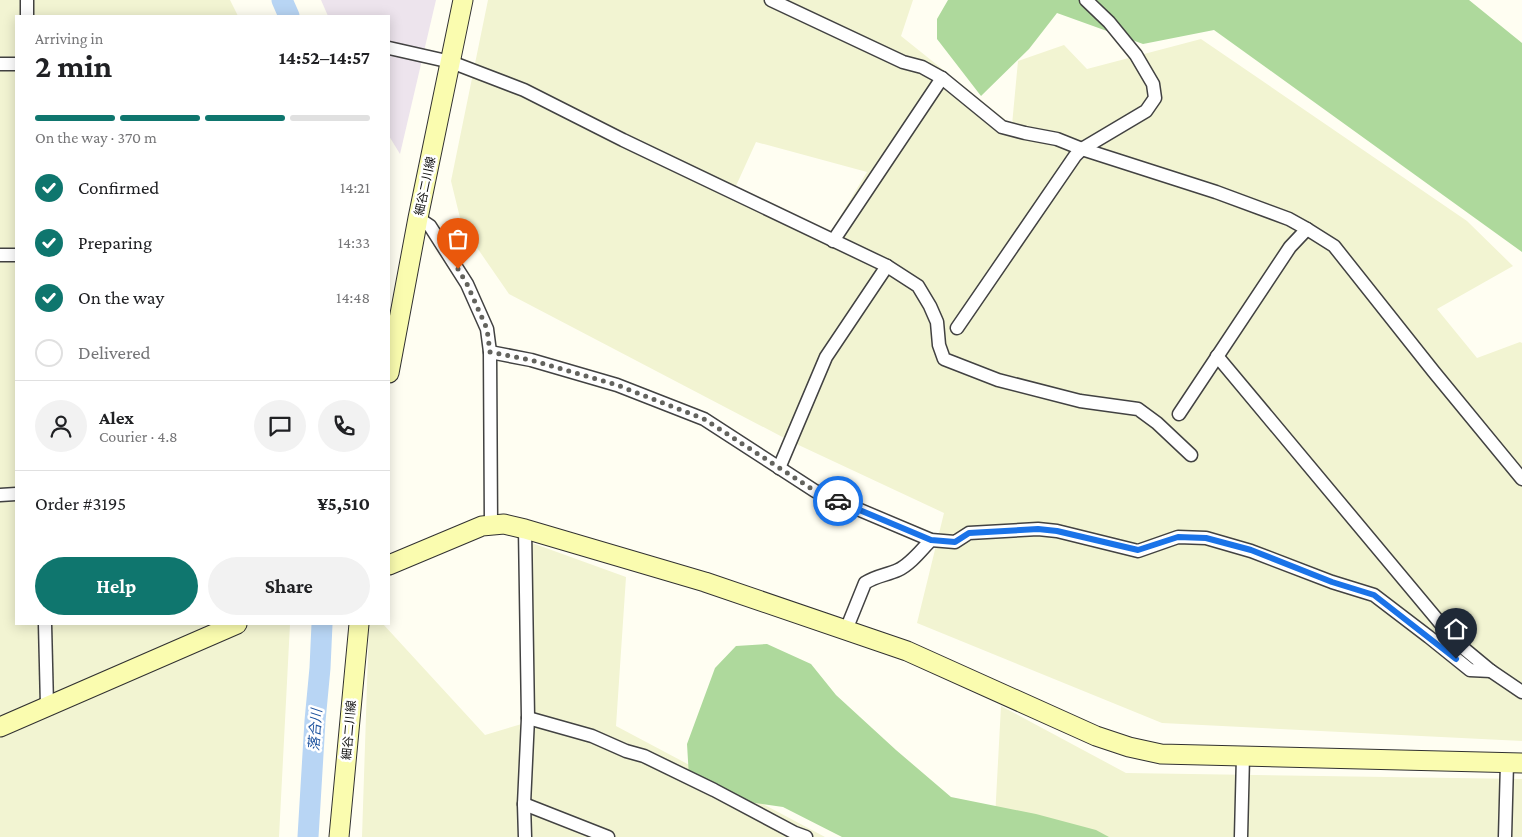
<!DOCTYPE html>
<meta charset="utf-8">
<style>
:root{--surface:#fff;--page:#f2f2f2;--text:#202124;--muted:#757577;--line:#e0e0e0;--accent:#0f766e}
body{margin:0;font-family:"Crimson Pro","Noto Sans JP",serif;background:var(--page);color:var(--text);height:100vh;display:flex;flex-direction:column;font-size:19px;white-space:nowrap}
*{box-sizing:border-box;margin:0}
p{font-size:16px;color:var(--muted)}
.icon{flex:none;width:28px;height:28px;fill:none;stroke:currentColor;stroke-width:2;stroke-linecap:round;stroke-linejoin:round}
.map{position:relative;flex:1;overflow:hidden}
.panel{position:absolute;left:15px;top:15px;width:375px;height:610px;display:flex;flex-direction:column;background:var(--surface);border-radius:0px;box-shadow:0 2px 12px #0003}
.panel>*{flex:none}
.pin{position:absolute;display:grid;place-items:center;width:42px;height:42px;color:#fff;margin:-51px -21px;border-radius:50% 50% 50% 0;rotate:-45deg;box-shadow:0 0 5px #0007}
.pin .icon{rotate:45deg}
.courier{position:absolute;display:grid;place-items:center;width:50px;height:50px;margin:-25px;border:4px solid #1a73e8;border-radius:50%;background:#fff;color:#222;box-shadow:0 1px 6px #0007}
.overview em{font-style:normal;font-weight:700}
.overview div{display:flex;flex-direction:column-reverse}
.overview{display:flex;align-items:center;justify-content:space-between;height:85px;padding:0 20px}
h1{font-size:32px;font-weight:700;line-height:38px}
.bar{display:grid;grid-template-columns:repeat(4,1fr);gap:8px 5px;align-content:center;height:60px;padding:0 20px}
.bar i{height:6px;border-radius:4px;background:var(--line)}
.bar .current{background:var(--accent)}
.bar p{grid-column:span 4}
.line{display:flex;align-items:center;gap:12px;padding:0 20px;border-top:1px solid var(--line)}
.line div{flex:1}
.round{display:grid;place-items:center;flex:none;width:52px;height:52px;border-radius:26px;background:var(--page)}
ol{padding:0 20px;list-style:none}
li{display:flex;align-items:center;gap:15px;height:55px}
li p{margin-inline-start:auto}
li .icon{padding:5px;border-radius:50%;background:var(--accent);color:#fff;stroke-width:4}
li:last-child{color:var(--muted)}
li i{width:28px;height:28px;border:2px solid var(--line);border-radius:50%}
.primary-button{display:flex;gap:10px;margin-top:auto;padding:10px 20px}
.primary-button a{flex:1;height:58px;border-radius:30px;background:var(--accent);color:#fff;font-size:20px;font-weight:700;line-height:58px;text-align:center}
.primary-button a+a{background:var(--page);color:var(--text)}
.map>svg:first-child{display:block}
</style>
<div class="map">
<svg width="1522" height="837" viewBox="0 0 1522 837">
<rect width="100%" height="100%" fill="#fffef2"/>
<path fill="#ede4ed" d="M321 0H436L400 154 389 136V16H328Z"/>
<g fill="#f2f4d2" fill-rule="evenodd">
<path d="M0 0H230L238 16H16V624H290L279 837H0Z"/>
<path d="M488 0H913L901 36 1012 125 1018 61 1064 45 1087 69 1201 39 1467 221 1513 266 1437 309 1477 358 1520 342 1522 343V741L1162 723 917 623 944 513 790 441 509 294 462 226 451 181ZM756 142 867 172 829 235 735 188Z"/>
<path d="M532 543 626 577 616 726 825 837H362L369 624H383L485 735 525 723Z"/>
<path d="M1001 706 1126 773 1522 779V837H1056L995 818Z"/>
</g>
<g fill="#aed99c">
<path d="M948 0H1469L1522 43V252L1214 30 1143 44 1057 13 1029 49 981 96 937 39V19Z"/>
<path d="M767 644 811 664 836 695 896 750 951 797 1036 814 1096 830 1109 837H842L783 807 728 799 689 777 687 744 715 668 736 646Z"/>
</g>
<g fill="none" stroke-linecap="round" stroke-linejoin="round">
<g stroke="#b8d5f4" stroke-width="21">
<path d="M282 0 289 16"/>
<path d="M308 837 315 721 320 668 322 624"/>
</g>
<defs>
<g id="street">
<path d="M27 0V16"/>
<path d="M771 0 903 62 922 67 942 78 1002 127 1025 133 1057 139 1082 149 1216 192 1289 219 1307 229 1334 246 1434 372 1522 479"/>
<path d="M389 48 451 62 524 90 623 140 887 266 918 286 930 306 937 322 939 345 944 359 998 380 1080 401 1138 409 1157 423 1191 455"/>
<path d="M0 64H16"/>
<path d="M418 218 430 226 467 284 487 329 490 352 491 525"/>
<path d="M833 241 942 78"/>
<path d="M0 255H16"/>
<path d="M957 328 1075 156 1082 149 1146 111 1155 98 1153 84 1136 55 1109 22 1086 0"/>
<path d="M490 352 531 360 617 385 704 419 815 491 931 540 955 542 969 533 1038 529 1057 531 1138 551 1178 537 1206 538 1251 551 1332 582 1374 595 1429 637 1470 670 1491 671"/>
<path d="M1217 356 1456 642 1491 671 1522 692"/>
<path d="M1179 414 1290 247 1307 229"/>
<path d="M779 468 826 357 887 266"/>
<path d="M0 495 16 494"/>
<path d="M525 529 528 718 524 804 525 837"/>
<path d="M45 624 47 706"/>
<path d="M846 630 865 583C875 576 887 575 898 570 911 564 922 549 931 540"/>
<path d="M528 718 592 736 626 751 644 756 714 790 795 833 806 837"/>
<path d="M524 804 608 837"/>
<path d="M1241 837 1243 756"/>
<path d="M1505 837 1507 763"/>
</g>
<g id="secondary">
<path d="M389 373 418 218 463 0"/>
<path d="M389 565 482 526 504 524 525 529 705 582 907 651 1096 736 1129 747 1161 754 1522 763"/>
<path d="M0 727 237 624"/>
<path d="M339 837 359 624"/>
</g>
</defs>
<use href="#street" stroke="#424242" stroke-width="15"/>
<use href="#secondary" stroke="#313131" stroke-width="21"/>
<use href="#street" stroke="#fff" stroke-width="12"/>
<use href="#secondary" stroke="#fafcaf" stroke-width="19"/>
</g>
<g fill="none" stroke-linecap="round" stroke-linejoin="round">
<path stroke="#63635e" stroke-width="5" stroke-dasharray="0 9" d="M458 269 467 284 487 329 490 352 531 360 617 385 704 419 815 491 838 501"/>
<path stroke="#1a73e8" stroke-width="6" d="M838 501 931 540 955 542 969 533 1038 529 1057 531 1138 550 1178 537 1206 538 1251 550 1332 582 1374 595 1456 659"/>
</g>
<g text-anchor="middle" stroke-width="5" stroke-linejoin="round" paint-order="stroke">
<g font-size="12" fill="#0f0f0f" stroke="#fff">
<text transform="translate(425 186) rotate(-78)" y="4">細谷二川線</text>
<text transform="translate(349 730) rotate(-85)" y="4">細谷二川線</text>
</g>
<g font-size="14" font-style="italic" fill="#1c529e" stroke="#fff">
<text transform="translate(315 730) rotate(-86)" y="5">落合川</text>
</g>
</g>
</svg>
<div class="pin" style="left:458px;top:269px;background:#ea580c"><svg class="icon" aria-label="bag" viewBox="0 0 24 24"><path d="M5 8h14l-1 12H6zM9 8a3 3 0 0 1 6 0"/></svg></div>
<div class="pin" style="left:1456px;top:659px;background:#1f2937"><svg class="icon" aria-label="home" viewBox="0 0 24 24"><path d="M3 11l9-7 9 7M6 9v11h12V9"/></svg></div>
<div class="courier" style="left:838px;top:501px"><svg class="icon" aria-label="car" viewBox="0 0 24 24"><path d="M5 17H2v-5l4-1 3-4h7l3 4 3 1v5h-3M9 17h6M6 11h13"/><circle cx="7" cy="17" r="2"/><circle cx="17" cy="17" r="2"/></svg></div>
<section class="panel">
<div class="overview"><div><h1>2 min</h1><p>Arriving in</p></div><em>14:52–14:57</em></div>
<div class="bar"><i class="current"></i><i class="current"></i><i class="current"></i><i></i><p>On the way · 370 m</p></div>
<ol>
<li><svg class="icon" aria-label="check" viewBox="0 0 24 24"><path d="M5 12l5 5 9-10"/></svg>Confirmed<p>14:21</p></li>
<li><svg class="icon" aria-label="check" viewBox="0 0 24 24"><path d="M5 12l5 5 9-10"/></svg>Preparing<p>14:33</p></li>
<li><svg class="icon" aria-label="check" viewBox="0 0 24 24"><path d="M5 12l5 5 9-10"/></svg>On the way<p>14:48</p></li>
<li><i></i>Delivered</li>
</ol>
<div class="line" style="height:90px"><a class="round"><svg class="icon" aria-label="person" viewBox="0 0 24 24"><circle cx="12" cy="8" r="4"/><path d="M4 21q1-7 8-7t8 7"/></svg></a><div><b>Alex</b><p>Courier · 4.8</p></div><a class="round"><svg class="icon" aria-label="chat" viewBox="0 0 24 24"><path d="M4 5h16v11H9l-5 4z"/></svg></a><a class="round"><svg class="icon" aria-label="phone" viewBox="0 0 24 24"><path d="M5 4h4l2 5-3 2q2 4 5 5l2-3 5 2v4C11 20 4 13 5 4z"/></svg></a></div>
<div class="line" style="height:65px"><div>Order #3195</div><b>¥5,510</b></div>
<div class="primary-button"><a>Help</a><a>Share</a></div>
</section>
</div>
